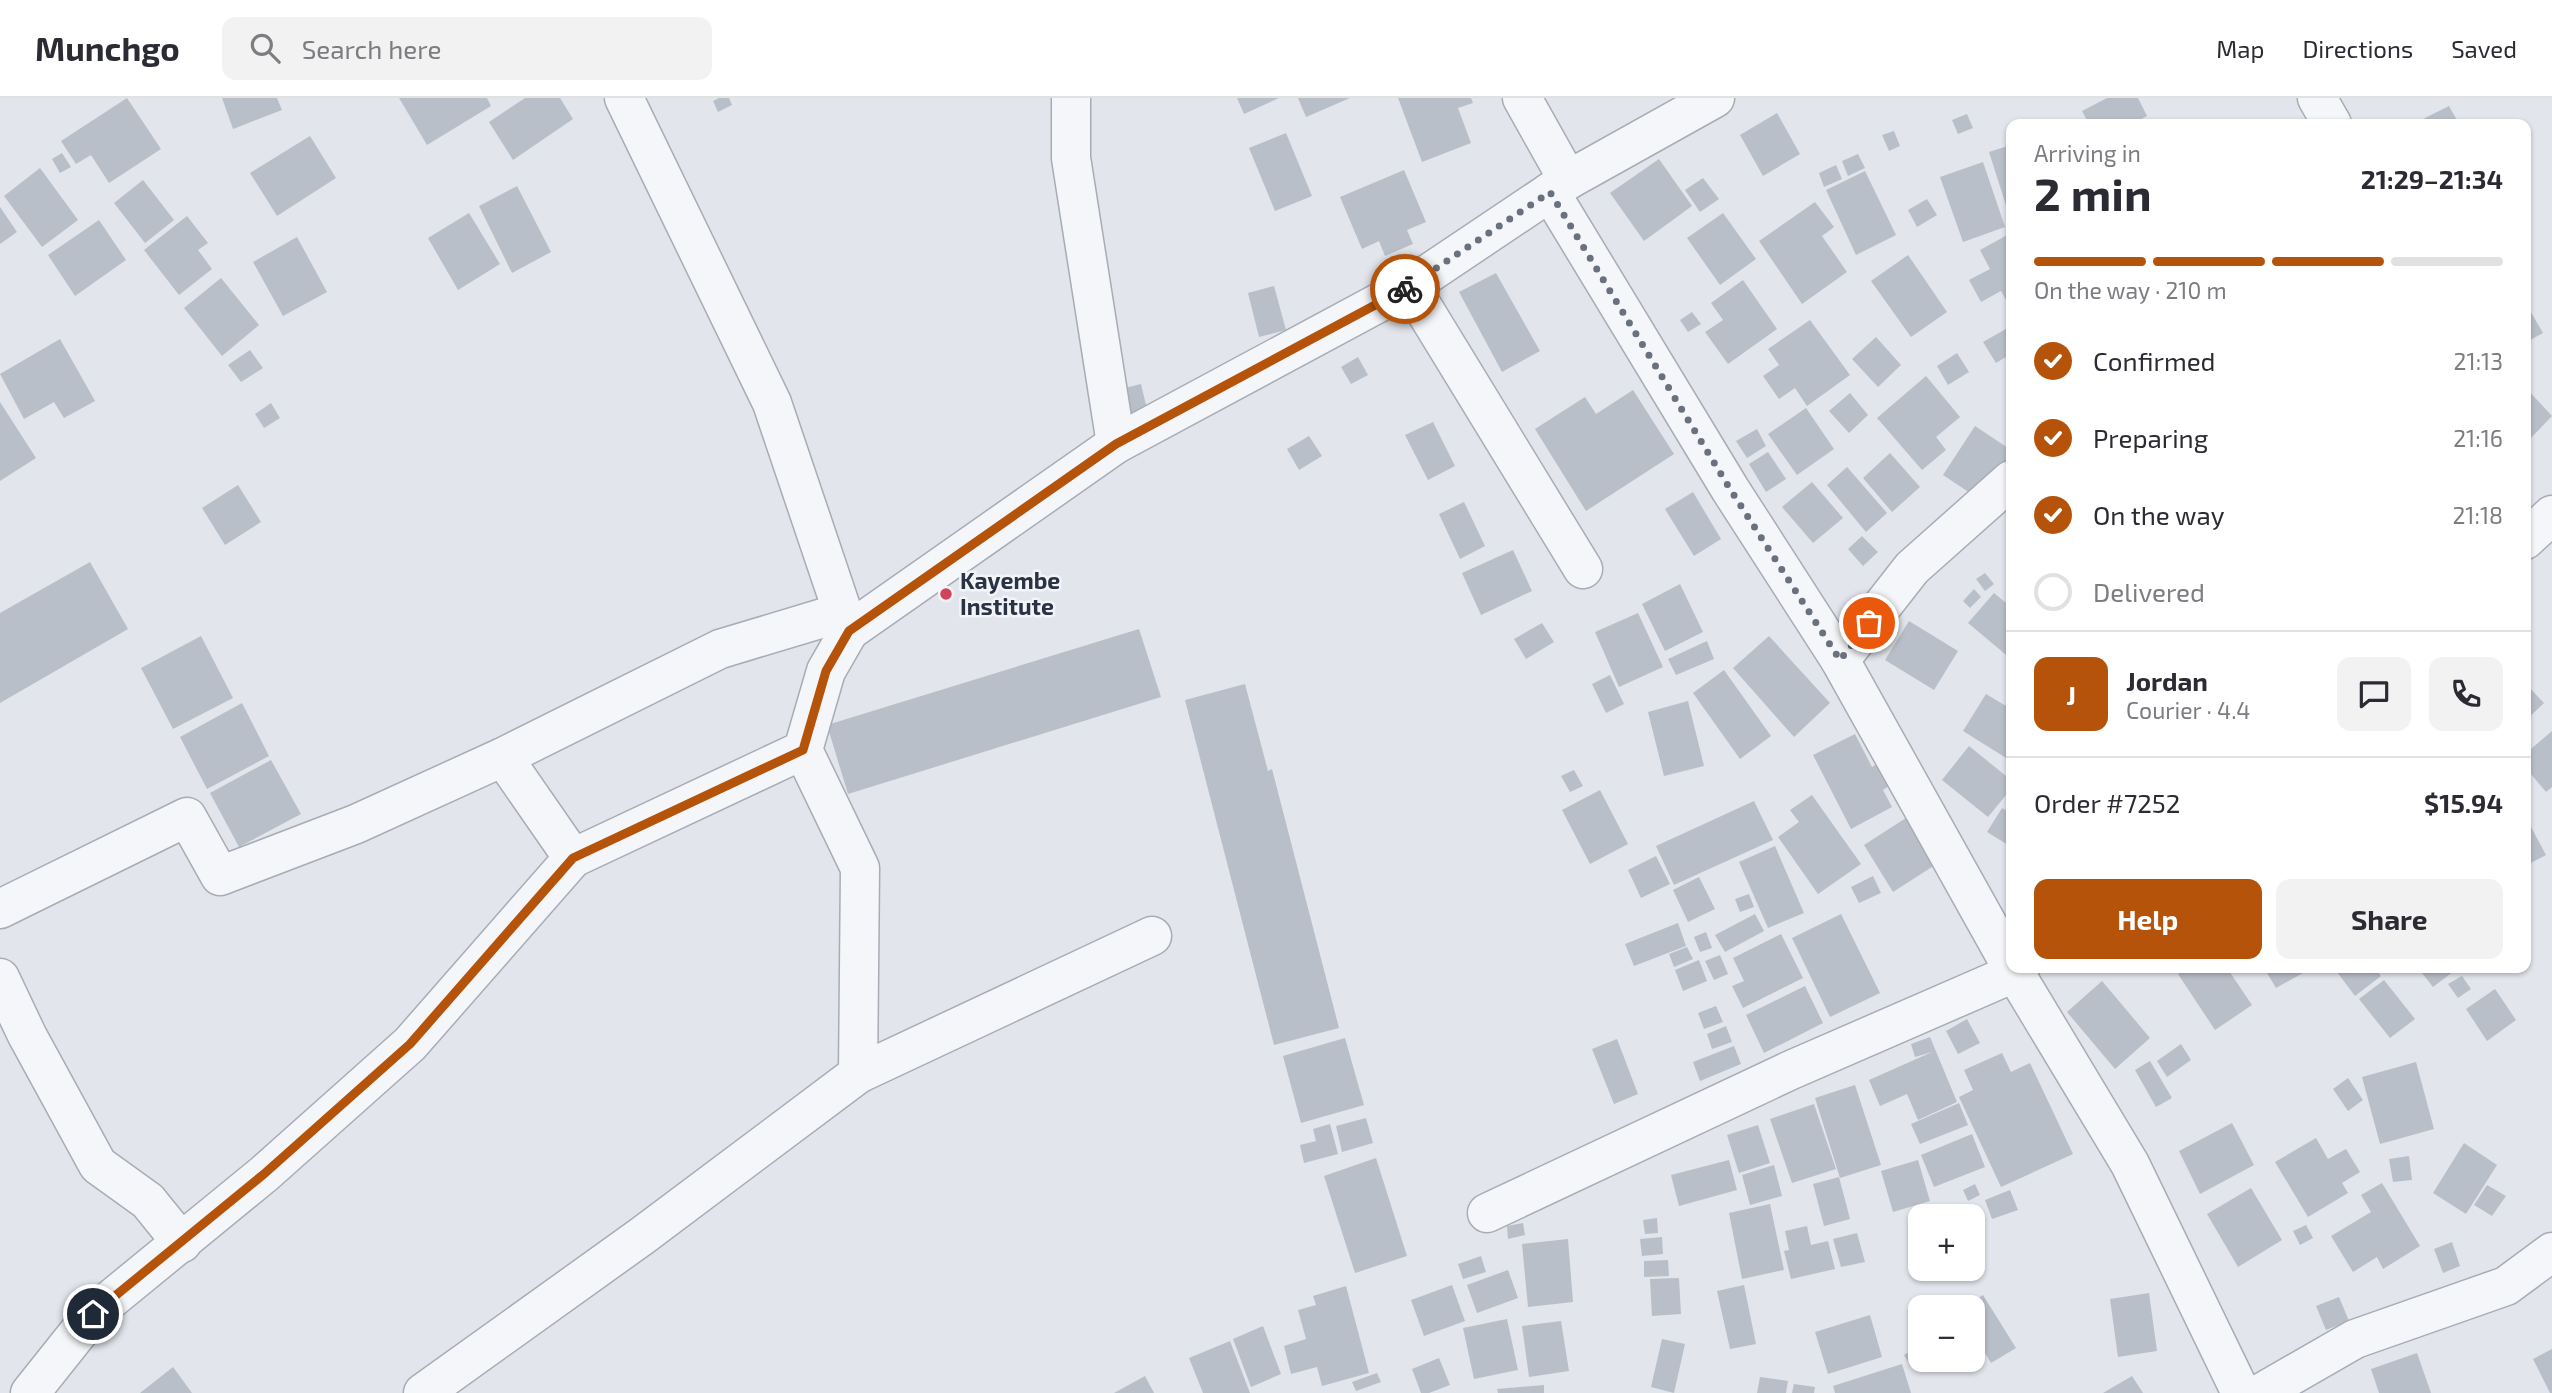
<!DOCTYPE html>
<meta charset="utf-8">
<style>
:root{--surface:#fff;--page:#f2f2f3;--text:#2b2b33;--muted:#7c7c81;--line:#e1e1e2;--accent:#b45309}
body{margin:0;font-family:"Exo 2",sans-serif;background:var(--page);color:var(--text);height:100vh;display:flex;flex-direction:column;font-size:26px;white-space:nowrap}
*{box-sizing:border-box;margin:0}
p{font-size:23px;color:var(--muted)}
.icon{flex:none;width:38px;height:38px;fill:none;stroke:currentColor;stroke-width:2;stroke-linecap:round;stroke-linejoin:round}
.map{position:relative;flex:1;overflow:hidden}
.details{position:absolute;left:2006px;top:21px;width:525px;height:854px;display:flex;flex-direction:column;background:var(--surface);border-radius:14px;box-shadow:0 2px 5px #0004}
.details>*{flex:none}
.fabs{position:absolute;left:1908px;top:1106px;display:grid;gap:14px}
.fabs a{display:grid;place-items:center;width:77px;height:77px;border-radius:14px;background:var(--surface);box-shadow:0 2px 5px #0004;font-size:35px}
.pin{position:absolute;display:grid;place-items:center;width:60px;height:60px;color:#fff;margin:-30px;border:4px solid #fff;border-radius:50%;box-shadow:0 2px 7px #0007}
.courier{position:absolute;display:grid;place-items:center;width:70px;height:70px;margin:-35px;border:5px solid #b45309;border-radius:50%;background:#fff;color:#222;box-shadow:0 2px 9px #0007}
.overview em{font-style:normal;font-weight:700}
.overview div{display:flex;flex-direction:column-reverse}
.overview{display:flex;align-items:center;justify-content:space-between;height:119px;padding:0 28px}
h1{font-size:46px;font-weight:700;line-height:52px}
.bar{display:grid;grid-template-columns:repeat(4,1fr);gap:10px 7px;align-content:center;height:84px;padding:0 28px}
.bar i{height:9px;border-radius:5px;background:var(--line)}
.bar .on{background:var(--accent)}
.bar p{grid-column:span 4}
.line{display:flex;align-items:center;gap:18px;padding:0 28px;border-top:2px solid var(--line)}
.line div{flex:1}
.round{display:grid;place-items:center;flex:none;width:74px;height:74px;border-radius:14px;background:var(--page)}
ol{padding:0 28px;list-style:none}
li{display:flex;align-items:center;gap:21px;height:77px}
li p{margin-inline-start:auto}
li .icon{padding:7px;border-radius:50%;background:var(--accent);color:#fff;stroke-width:4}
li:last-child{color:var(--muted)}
li i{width:38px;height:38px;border:4px solid var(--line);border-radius:50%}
.cta{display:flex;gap:14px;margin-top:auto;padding:14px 28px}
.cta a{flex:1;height:80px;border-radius:14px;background:var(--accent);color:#fff;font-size:28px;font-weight:700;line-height:80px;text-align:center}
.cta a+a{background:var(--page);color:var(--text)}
header{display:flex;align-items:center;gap:42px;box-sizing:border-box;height:98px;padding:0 35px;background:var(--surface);border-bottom:2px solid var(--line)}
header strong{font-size:33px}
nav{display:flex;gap:38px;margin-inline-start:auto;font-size:24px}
.search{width:490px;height:63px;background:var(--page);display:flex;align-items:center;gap:18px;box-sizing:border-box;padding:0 24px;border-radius:14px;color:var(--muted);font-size:26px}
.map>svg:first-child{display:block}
</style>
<header>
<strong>Munchgo</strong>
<div class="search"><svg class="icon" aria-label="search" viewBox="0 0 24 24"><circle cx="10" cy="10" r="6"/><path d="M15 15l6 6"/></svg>Search here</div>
<nav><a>Map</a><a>Directions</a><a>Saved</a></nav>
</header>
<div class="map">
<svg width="2552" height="1295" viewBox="0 0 2552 1295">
<rect width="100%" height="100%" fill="#e2e5eb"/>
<g fill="#b9bfc8">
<path d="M127 0 161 51 109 85 91 57 76 66 61 43Z"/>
<path d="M222 0H277L282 12 233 31Z"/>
<path d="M399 0H487L491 8 427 47Z"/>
<path d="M525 0H560L573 21 513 62 489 24Z"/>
<path d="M719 0H729L732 7 718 14 713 3Z"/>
<path d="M1237 0H1279L1244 16Z"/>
<path d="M1298 0H1350L1306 19Z"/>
<path d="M1398 0H1471L1473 5 1458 10 1471 45 1422 64Z"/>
<path d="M2107 0H2138L2147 18 2132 26H2089L2082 13Z"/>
<path d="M2449 8 2459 26H2423L2421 22Z"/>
<path d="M1777 15 1800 56 1763 78 1740 37Z"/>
<path d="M1967 16 1973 30 1958 36 1952 22Z"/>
<path d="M1894 33 1900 48 1889 53 1882 37Z"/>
<path d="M1286 35 1312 98 1275 113 1249 50Z"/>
<path d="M310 38 336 80 277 118 250 75Z"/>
<path d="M2011 47V120H2010L1989 54Z"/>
<path d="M62 55 71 69 60 75 52 61Z"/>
<path d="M1858 56 1865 70 1848 78 1842 63Z"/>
<path d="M1659 61 1692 108 1644 143 1610 95Z"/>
<path d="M1983 64 2005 129 1963 144 1940 79Z"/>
<path d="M1836 67 1842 81 1824 89 1819 75Z"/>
<path d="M40 70 78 122 42 149 4 98Z"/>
<path d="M1404 72 1426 124 1407 132 1413 146 1385 158 1379 143 1362 151 1340 99Z"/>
<path d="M1865 73 1896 137 1856 157 1826 92Z"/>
<path d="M1703 80 1719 101 1700 114 1685 92Z"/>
<path d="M143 82 174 122 145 145 114 105Z"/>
<path d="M517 88 551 154 512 175 479 108Z"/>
<path d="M1927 101 1937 117 1917 129 1908 112Z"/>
<path d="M1815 104 1834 129 1822 138 1847 174 1802 206 1759 143Z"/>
<path d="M0 109 17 134 0 146Z"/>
<path d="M469 115 500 166 458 192 428 140Z"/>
<path d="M1723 115 1756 161 1720 187 1687 140Z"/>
<path d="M187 118 208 145 198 152 212 171 179 197 144 152Z"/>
<path d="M99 122 126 162 75 198 48 157Z"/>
<path d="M2011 135V211L2001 193 1981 204 1969 182 1990 171 1980 152Z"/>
<path d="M297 139 327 194 283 218 253 164Z"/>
<path d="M1908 157 1947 214 1911 239 1871 183Z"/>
<path d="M1496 175 1540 253 1502 274 1459 194Z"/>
<path d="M221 180 259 227 222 258 184 210Z"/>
<path d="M1743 182 1777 231 1728 266 1705 234 1723 222 1711 205Z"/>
<path d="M1274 188 1286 232 1259 239 1248 195Z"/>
<path d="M2525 204 2543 235 2525 245Z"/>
<path d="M1692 214 1701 226 1688 234 1680 222Z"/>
<path d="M1810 222 1850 277 1807 308 1795 290 1779 301 1763 278 1779 267 1768 251Z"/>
<path d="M2011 228V256L1996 265 1983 244Z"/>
<path d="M1876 239 1901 267 1878 289 1852 261Z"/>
<path d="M60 241 95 303 64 320 54 304 24 321 0 276Z"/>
<path d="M250 252 263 270 241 284 228 267Z"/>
<path d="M1957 255 1969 274 1948 287 1937 268Z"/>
<path d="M1358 259 1368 277 1351 286 1341 269Z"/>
<path d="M1926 278 1960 319 1936 339 1946 352 1922 372 1877 320Z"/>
<path d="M1141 286 1147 311 1118 319 1112 293Z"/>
<path d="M2525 289 2552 318 2529 342 2525 338Z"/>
<path d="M1633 292 1674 356 1586 413 1535 331 1585 299 1596 316Z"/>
<path d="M1850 295 1868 317 1849 335 1829 313Z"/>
<path d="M0 304 36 360 0 383Z"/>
<path d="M271 305 280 320 264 330 255 316Z"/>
<path d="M1806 310 1834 351 1797 377 1768 336Z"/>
<path d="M1433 324 1455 368 1428 382 1405 337Z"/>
<path d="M1975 328 2011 352V360L1982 403 1943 377Z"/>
<path d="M1757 331 1766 348 1747 360 1736 343Z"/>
<path d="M1309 338 1322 358 1299 372 1287 351Z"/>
<path d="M1768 354 1786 381 1766 394 1749 366Z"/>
<path d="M1890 355 1920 389 1892 414 1863 380Z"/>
<path d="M1847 369 1887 415 1866 434 1827 387Z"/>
<path d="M1812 384 1843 420 1813 445 1782 409Z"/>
<path d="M238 387 261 424 225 447 202 410Z"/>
<path d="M1693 394 1721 441 1694 458 1665 411Z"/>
<path d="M1464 404 1485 448 1460 461 1439 416Z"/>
<path d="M1862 438 1878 454 1863 468 1848 451Z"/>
<path d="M1513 452 1532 493 1481 517 1462 475Z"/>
<path d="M90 464 128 531 0 605V515Z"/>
<path d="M1985 475 1994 486 1985 493 1976 481Z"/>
<path d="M1680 486 1703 534 1665 553 1642 506Z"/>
<path d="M1974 491 1981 499 1970 510 1963 503Z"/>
<path d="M1994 495 2011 509V561L1968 525Z"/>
<path d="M1638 515 1663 569 1619 589 1595 534Z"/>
<path d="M1909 523 1958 553 1934 592 1885 562Z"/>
<path d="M1542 525 1554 544 1526 561 1514 541Z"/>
<path d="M1139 531 1161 599 848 696 827 627Z"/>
<path d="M201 538 233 600 173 631 141 570Z"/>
<path d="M1769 538 1830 605 1794 639 1733 570Z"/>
<path d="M1707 543 1714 561 1676 577 1668 561Z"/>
<path d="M1724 572 1771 638 1740 661 1693 595Z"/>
<path d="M1610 577 1624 606 1606 615 1592 586Z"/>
<path d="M2525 585 2544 605 2525 623Z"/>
<path d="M1245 586 1268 673 1272 671 1339 930 1274 947 1185 602Z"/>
<path d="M1986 596 2011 611V663L1963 633Z"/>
<path d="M1688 603 1704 668 1664 678 1648 614Z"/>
<path d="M242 605 269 658 207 691 180 639Z"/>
<path d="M2552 633V689L2546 694 2525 669V656Z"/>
<path d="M1855 636 1872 669 1877 666 1889 688 1883 692 1892 709 1851 731 1813 657Z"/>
<path d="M1969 648 2011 682V691L1988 719 1942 682Z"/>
<path d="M271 662 301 716 239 749 210 695Z"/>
<path d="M1574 672 1583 688 1570 694 1561 678Z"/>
<path d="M1600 692 1628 746 1590 766 1562 712Z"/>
<path d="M1812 697 1861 766 1818 796 1778 739 1799 724 1790 712Z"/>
<path d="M1754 703 1773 742 1674 787 1656 748Z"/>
<path d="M2002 710 2011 716V742L2008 747 1987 734Z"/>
<path d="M1906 720 1935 767 1893 794 1864 747Z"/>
<path d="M2531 729 2546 757 2525 768V732Z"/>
<path d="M1775 748 1804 815 1768 830 1739 764Z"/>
<path d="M1656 758 1670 786 1641 800 1628 772Z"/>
<path d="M1873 778 1881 795 1859 805 1851 789Z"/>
<path d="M1699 779 1715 811 1688 824 1673 792Z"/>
<path d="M1749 796 1754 809 1740 814 1735 801Z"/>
<path d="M1755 816 1764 833 1725 854 1715 837Z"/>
<path d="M1841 816 1880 895 1830 919 1792 840Z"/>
<path d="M1678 825 1686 848 1634 868 1625 846Z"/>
<path d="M1706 834 1712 850 1700 854 1694 839Z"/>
<path d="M1781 836 1803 880 1743 910 1732 888 1744 883 1733 860Z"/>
<path d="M1687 849 1693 861 1674 869 1669 856Z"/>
<path d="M1720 857 1728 876 1714 882 1705 863Z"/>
<path d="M1699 862 1707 883 1683 893 1675 872Z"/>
<path d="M2186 870H2227L2252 907 2215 932 2178 876Z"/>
<path d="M2264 870H2312L2276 890Z"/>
<path d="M2334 870H2375L2381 878 2355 898Z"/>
<path d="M2418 870H2458L2433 889Z"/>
<path d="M2462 878 2471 891 2458 900 2448 886Z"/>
<path d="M2384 882 2415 921 2390 940 2359 901Z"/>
<path d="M2102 883 2150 940 2115 971 2067 914Z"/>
<path d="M1805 888 1823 925 1764 955 1746 917Z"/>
<path d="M2495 891 2516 922 2487 943 2466 911Z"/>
<path d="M1716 908 1723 924 1704 931 1698 915Z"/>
<path d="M1967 921 1980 945 1958 956 1946 933Z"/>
<path d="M1726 928 1732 944 1712 951 1707 936Z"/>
<path d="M1930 939 1957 1004 1918 1022 1907 996 1880 1008 1869 982 1932 954 1915 959 1911 946Z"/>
<path d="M1345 940 1364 1007 1301 1025 1283 958Z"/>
<path d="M1617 941 1638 996 1614 1006 1592 951Z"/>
<path d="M2181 946 2191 962 2167 979 2157 963Z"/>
<path d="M1734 948 1741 966 1700 983 1693 964Z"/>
<path d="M2002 955 2011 974 2030 965 2073 1056 2001 1089 1959 999 1973 992 1964 972Z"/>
<path d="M2150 963 2172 1000 2156 1009 2135 972Z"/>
<path d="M2416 964 2434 1031 2380 1046 2362 979Z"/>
<path d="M2348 980 2363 1002 2348 1013 2333 991Z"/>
<path d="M1855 987 1881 1067 1840 1080 1815 1000Z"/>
<path d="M1959 1005 1968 1027 1920 1046 1911 1026Z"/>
<path d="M1814 1006 1836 1071 1792 1085 1770 1021Z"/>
<path d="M1366 1020 1373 1045 1342 1054 1336 1028Z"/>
<path d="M2232 1025 2254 1067 2200 1096 2179 1053Z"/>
<path d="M1330 1026 1338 1056 1304 1065 1300 1047 1316 1043 1313 1031Z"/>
<path d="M1758 1027 1770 1065 1739 1075 1727 1037Z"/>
<path d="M1972 1036 1985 1069 1934 1089 1921 1057Z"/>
<path d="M2316 1040 2328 1061 2346 1051 2360 1074 2342 1085 2348 1095 2308 1119 2275 1064Z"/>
<path d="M2464 1045 2497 1067 2466 1116 2433 1095Z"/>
<path d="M2409 1058 2412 1082 2393 1084 2389 1061Z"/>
<path d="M1376 1060 1407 1158 1355 1175 1324 1078Z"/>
<path d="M1729 1062 1737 1092 1679 1108 1671 1077Z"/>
<path d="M1918 1062 1930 1103 1893 1114 1881 1073Z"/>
<path d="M1774 1067 1782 1098 1750 1107 1742 1077Z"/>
<path d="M1839 1079 1850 1121 1824 1128 1813 1086Z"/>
<path d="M2382 1085 2420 1148 2383 1171 2377 1159 2353 1174 2331 1138 2371 1114 2361 1097Z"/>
<path d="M1975 1086 1980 1097 1968 1103 1963 1092Z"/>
<path d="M2487 1087 2506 1098 2492 1118 2474 1107Z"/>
<path d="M2251 1090 2282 1142 2238 1169 2207 1116Z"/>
<path d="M2010 1092 2018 1112 1992 1121 1985 1102Z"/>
<path d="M1770 1106 1784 1172 1742 1181 1729 1115Z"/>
<path d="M1657 1120 1658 1135 1645 1136 1643 1122Z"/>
<path d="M1523 1125 1525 1137 1508 1141 1507 1128Z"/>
<path d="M2306 1127 2313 1140 2300 1147 2293 1133Z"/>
<path d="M1807 1128 1811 1147 1828 1143 1835 1171 1791 1181 1784 1153 1789 1152 1785 1133Z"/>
<path d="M1857 1135 1865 1164 1841 1169 1833 1141Z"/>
<path d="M1662 1139 1663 1156 1642 1158 1640 1141Z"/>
<path d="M1568 1141 1573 1204 1528 1209 1522 1146Z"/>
<path d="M2452 1144 2460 1168 2443 1175 2434 1151Z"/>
<path d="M1481 1158 1486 1174 1463 1181 1458 1166Z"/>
<path d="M1668 1162 1669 1178 1644 1179V1163Z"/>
<path d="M1508 1172 1518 1200 1477 1215 1467 1187Z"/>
<path d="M1679 1180 1681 1216 1652 1218 1650 1181Z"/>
<path d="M1452 1187 1465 1223 1424 1238 1411 1202Z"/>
<path d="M1744 1187 1756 1246 1730 1251 1717 1193Z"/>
<path d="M1346 1188 1369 1275 1322 1288 1317 1269 1291 1276 1284 1248 1306 1241 1298 1212 1316 1207 1313 1198Z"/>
<path d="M2149 1195 2157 1253 2118 1259 2110 1201Z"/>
<path d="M1983 1197 2016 1250 1991 1265 1972 1233V1209H1963Z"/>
<path d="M2339 1199 2349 1223 2326 1232 2316 1208Z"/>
<path d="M1870 1217 1882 1259 1828 1276 1815 1234Z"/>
<path d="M1507 1221 1518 1272 1474 1281 1463 1230Z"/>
<path d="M1561 1223 1569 1273 1529 1279 1522 1228Z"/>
<path d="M1263 1228 1281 1276 1251 1289 1233 1241Z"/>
<path d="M1662 1241 1685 1246 1674 1295 1651 1289Z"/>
<path d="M1230 1243 1250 1295H1203L1189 1260Z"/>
<path d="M1920 1248V1264L1911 1269 1904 1257Z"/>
<path d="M2552 1251V1295H2550L2533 1261Z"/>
<path d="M2417 1255 2431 1295H2379L2371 1271Z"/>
<path d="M1439 1260 1450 1287 1429 1295H1421L1412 1271Z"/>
<path d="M1902 1266 1911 1295H1835L1833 1288Z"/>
<path d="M173 1269 192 1295H140Z"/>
<path d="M1377 1275 1381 1284 1356 1293 1352 1284Z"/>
<path d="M1145 1278 1154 1295H1114Z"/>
<path d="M2132 1278 2143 1295H2103Z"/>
<path d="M1760 1279 1788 1283 1786 1295H1757Z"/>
<path d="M1794 1286 1815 1289 1814 1295H1792Z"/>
<path d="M1544 1287V1295H1498L1497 1291Z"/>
</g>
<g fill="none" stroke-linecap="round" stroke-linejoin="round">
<defs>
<g id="street">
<path d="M1071 0V60L1116 346"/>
<path d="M1522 0 1568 82"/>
<path d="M2317 0 2332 26"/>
<path d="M1550 94 1730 391 1840 562 2011 868"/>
<path d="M1410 188 1583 471"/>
<path d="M2525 442 2552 417"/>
<path d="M849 533 1116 346 1410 188 1568 82 1715 0"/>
<path d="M1840 562 1912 470 2011 382"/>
<path d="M803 652 860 770 858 976"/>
<path d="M503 659 573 760"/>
<path d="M0 811 187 719 220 778 356 726 503 659 720 551 843 514"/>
<path d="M2012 870 2130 1066 2241 1295"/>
<path d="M0 880 27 937 98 1067 148 1103 182 1145"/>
<path d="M1487 1115 1791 972 2014 875 2020 870"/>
<path d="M30 1295 93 1216 264 1076 410 946 573 760 803 652 826 573 849 533 772 305 624 0"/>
<path d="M423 1295 642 1138 858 976 1152 838"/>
<path d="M2261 1295 2355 1241 2506 1188 2552 1154"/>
</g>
</defs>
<use href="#street" stroke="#a7acb5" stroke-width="41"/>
<use href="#street" stroke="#f5f6f9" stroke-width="38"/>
</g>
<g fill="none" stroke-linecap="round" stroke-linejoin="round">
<path stroke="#6a717e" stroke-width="7" stroke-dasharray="0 12.6" d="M1405 191 1550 94 1730 391 1840 562 1869 525"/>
<path stroke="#b45309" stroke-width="9" d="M93 1216 264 1076 410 946 573 760 803 652 826 573 849 533 1116 346 1405 191"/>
</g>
<circle fill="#d4425a" stroke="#f2f4f8" stroke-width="2.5" cx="946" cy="496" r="7"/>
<g text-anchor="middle" stroke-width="5" stroke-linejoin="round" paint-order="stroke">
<g font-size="23" font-weight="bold" fill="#293343" stroke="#f2f4f8" text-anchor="start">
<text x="960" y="491">Kayembe<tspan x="960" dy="26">Institute</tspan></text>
</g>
</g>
</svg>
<div class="fabs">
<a>+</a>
<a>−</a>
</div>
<div class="pin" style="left:1869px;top:525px;background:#ea580c"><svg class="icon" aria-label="bag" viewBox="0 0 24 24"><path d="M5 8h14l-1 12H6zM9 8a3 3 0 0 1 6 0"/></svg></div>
<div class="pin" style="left:93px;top:1216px;background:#1f2937"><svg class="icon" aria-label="home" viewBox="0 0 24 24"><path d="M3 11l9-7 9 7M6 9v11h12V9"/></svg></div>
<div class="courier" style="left:1405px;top:191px"><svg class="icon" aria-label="bike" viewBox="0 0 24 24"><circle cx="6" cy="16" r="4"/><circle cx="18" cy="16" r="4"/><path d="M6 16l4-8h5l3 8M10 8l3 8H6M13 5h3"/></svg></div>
<section class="details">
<div class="overview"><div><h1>2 min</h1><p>Arriving in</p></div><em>21:29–21:34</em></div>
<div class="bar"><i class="on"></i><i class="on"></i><i class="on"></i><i></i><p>On the way · 210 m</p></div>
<ol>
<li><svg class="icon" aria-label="check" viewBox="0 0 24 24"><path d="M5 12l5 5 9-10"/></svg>Confirmed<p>21:13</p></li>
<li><svg class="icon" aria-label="check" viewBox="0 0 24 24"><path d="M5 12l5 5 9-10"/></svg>Preparing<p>21:16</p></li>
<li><svg class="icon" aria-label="check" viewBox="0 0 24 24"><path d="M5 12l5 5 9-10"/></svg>On the way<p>21:18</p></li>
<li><i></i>Delivered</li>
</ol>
<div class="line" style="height:126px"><b class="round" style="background:var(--accent);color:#fff">J</b><div><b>Jordan</b><p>Courier · 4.4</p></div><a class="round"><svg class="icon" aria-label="chat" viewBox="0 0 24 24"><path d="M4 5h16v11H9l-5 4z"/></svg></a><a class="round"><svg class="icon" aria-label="phone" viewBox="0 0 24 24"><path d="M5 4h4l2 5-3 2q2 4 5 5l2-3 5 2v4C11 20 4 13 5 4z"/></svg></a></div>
<div class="line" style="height:91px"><div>Order #7252</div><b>$15.94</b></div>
<div class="cta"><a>Help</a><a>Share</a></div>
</section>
</div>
